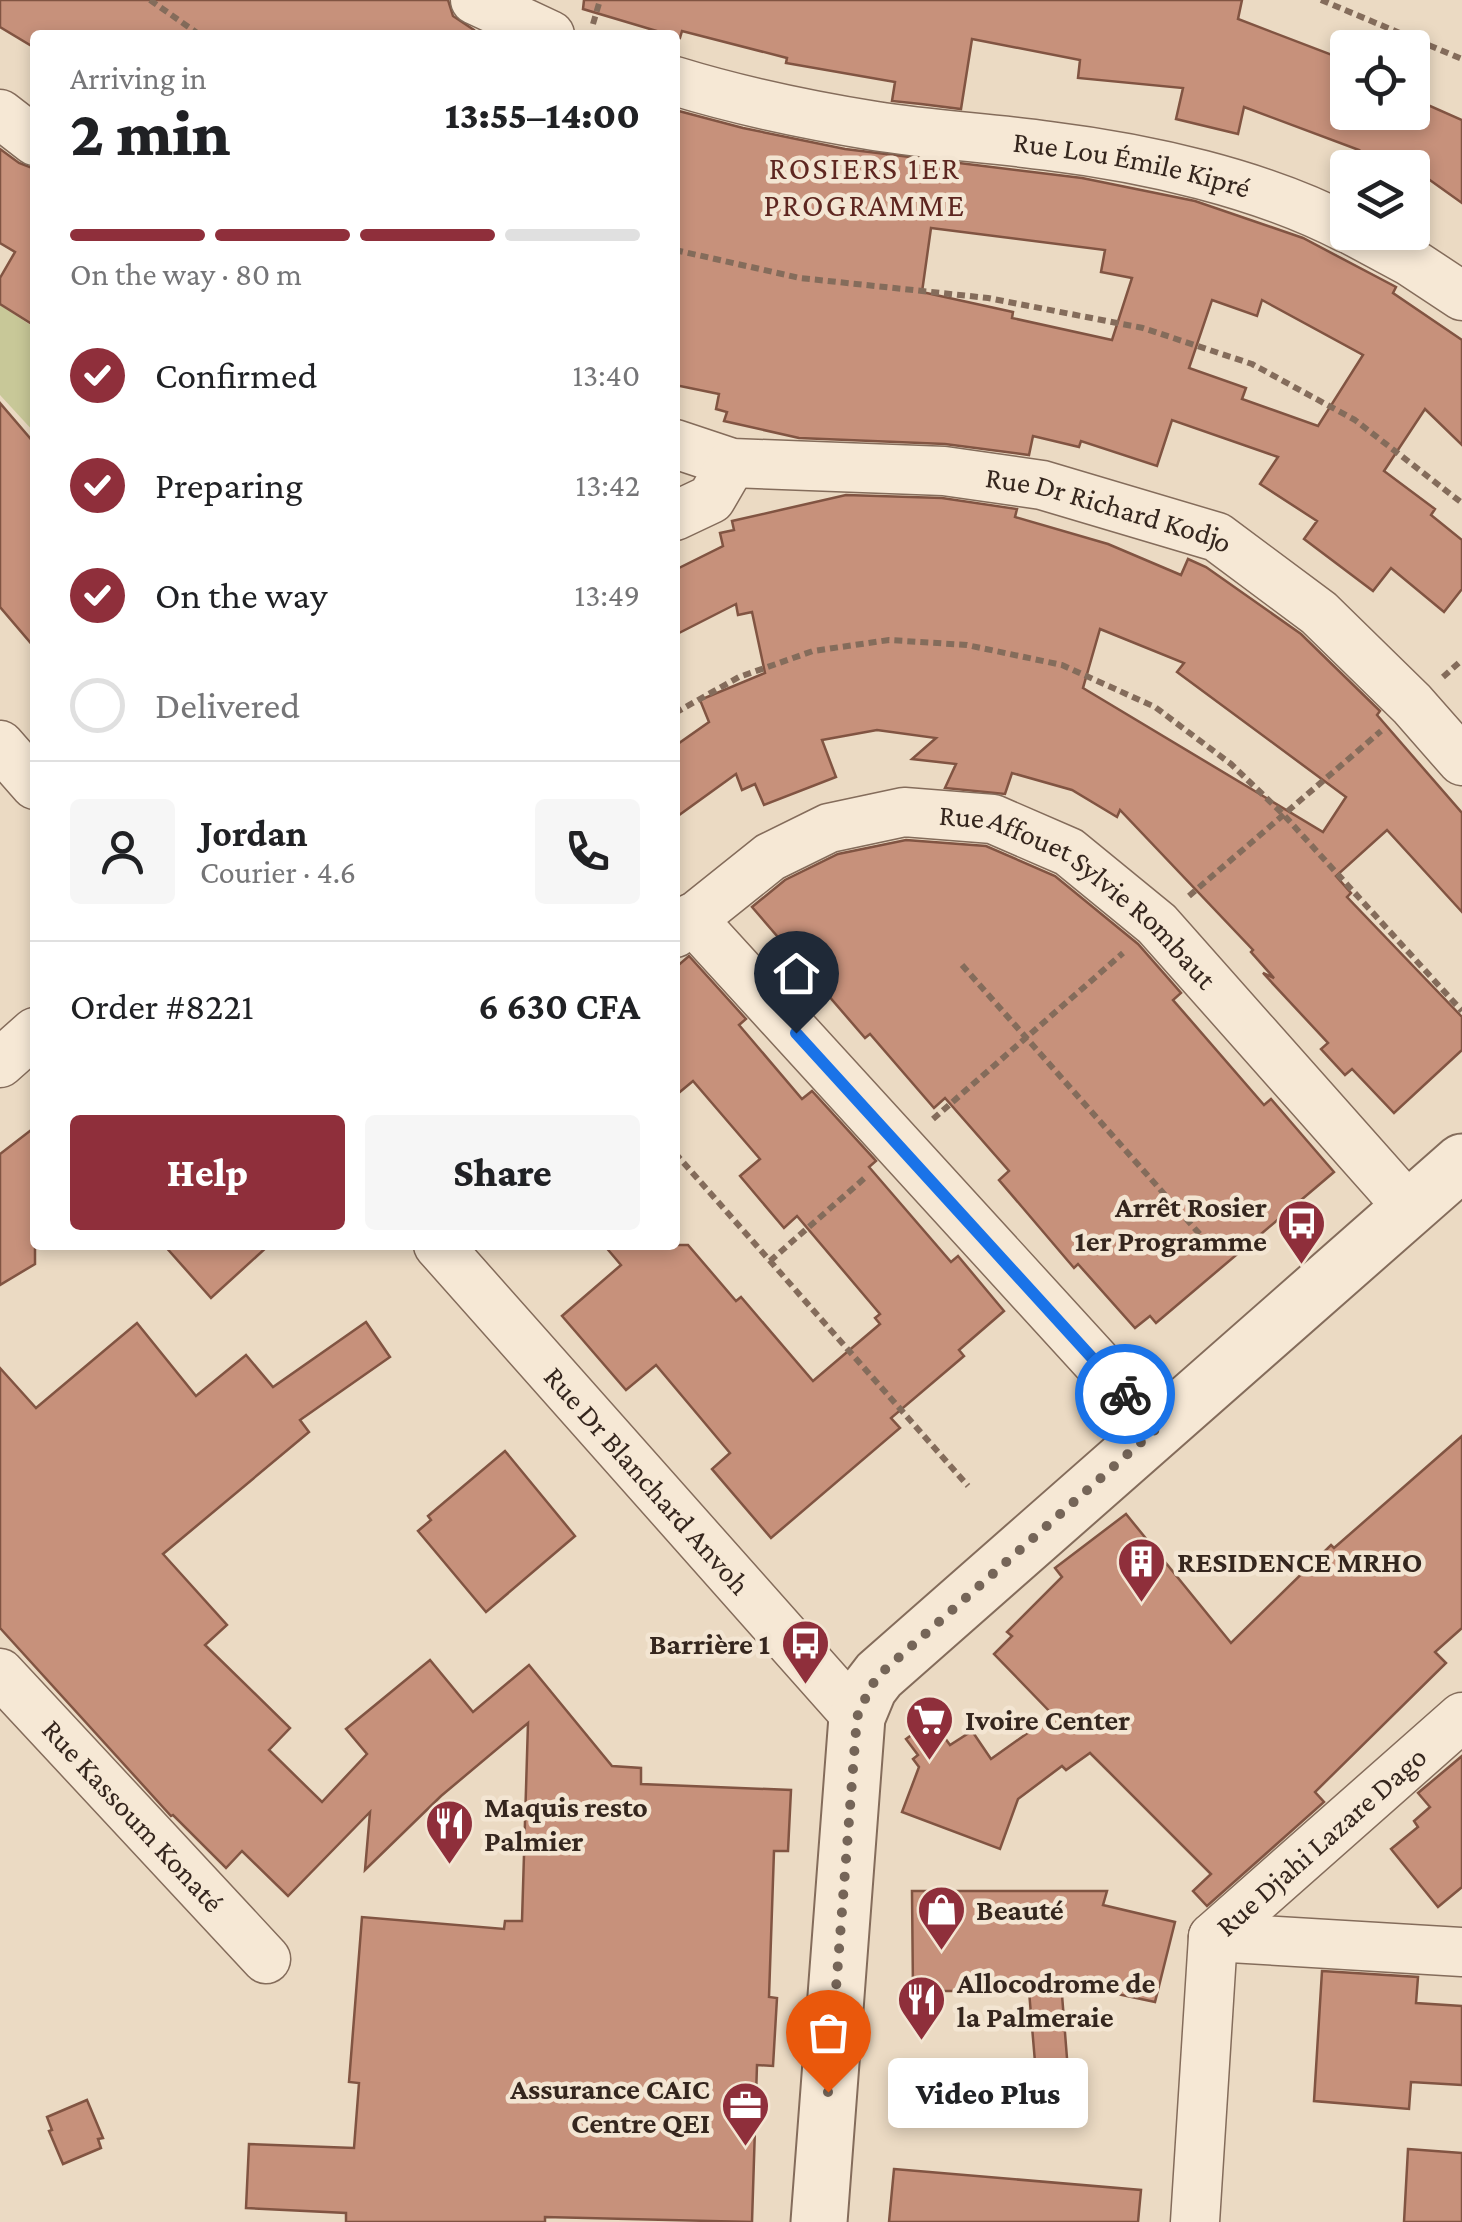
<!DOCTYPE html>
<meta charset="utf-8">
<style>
:root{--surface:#fff;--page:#f6f6f6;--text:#202124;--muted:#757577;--line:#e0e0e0;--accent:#8f2f3b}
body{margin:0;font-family:"Crimson Pro",serif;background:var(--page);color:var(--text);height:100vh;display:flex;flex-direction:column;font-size:38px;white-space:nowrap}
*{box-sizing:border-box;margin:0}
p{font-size:32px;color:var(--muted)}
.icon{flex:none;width:55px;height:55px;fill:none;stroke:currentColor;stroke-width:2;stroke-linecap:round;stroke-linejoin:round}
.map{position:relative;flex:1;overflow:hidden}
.panel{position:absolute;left:30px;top:30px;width:650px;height:1220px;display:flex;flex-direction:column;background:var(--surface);border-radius:10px;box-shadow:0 5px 15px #0003}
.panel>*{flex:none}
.controls{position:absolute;left:1330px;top:30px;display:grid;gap:20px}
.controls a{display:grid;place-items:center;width:100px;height:100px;border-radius:10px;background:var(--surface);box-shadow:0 5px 15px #0003;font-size:50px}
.pin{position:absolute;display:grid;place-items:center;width:85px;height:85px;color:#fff;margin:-102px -42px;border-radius:50% 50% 50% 0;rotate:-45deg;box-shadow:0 0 10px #0007}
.pin .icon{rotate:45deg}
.courier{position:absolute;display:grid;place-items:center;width:100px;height:100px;margin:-50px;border:8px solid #1a73e8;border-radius:50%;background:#fff;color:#222;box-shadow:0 2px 12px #0007}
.bubble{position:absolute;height:70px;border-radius:10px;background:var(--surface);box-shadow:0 5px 15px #0003;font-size:32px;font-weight:800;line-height:70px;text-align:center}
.head em{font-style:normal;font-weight:800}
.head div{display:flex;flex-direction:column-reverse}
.head{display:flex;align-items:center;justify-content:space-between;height:170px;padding:0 40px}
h1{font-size:65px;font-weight:800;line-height:75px}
.bar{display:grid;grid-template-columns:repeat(4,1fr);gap:15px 10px;align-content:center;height:120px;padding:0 40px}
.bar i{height:12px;border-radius:8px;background:var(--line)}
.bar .current{background:var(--accent)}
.bar p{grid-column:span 4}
.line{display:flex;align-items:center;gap:25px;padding:0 40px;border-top:2px solid var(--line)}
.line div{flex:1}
.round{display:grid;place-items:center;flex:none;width:105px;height:105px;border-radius:10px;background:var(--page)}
ol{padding:0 40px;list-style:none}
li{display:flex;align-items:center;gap:30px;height:110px}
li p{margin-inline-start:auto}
li .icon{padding:10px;border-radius:50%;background:var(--accent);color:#fff;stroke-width:4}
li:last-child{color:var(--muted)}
li i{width:55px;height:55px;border:5px solid var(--line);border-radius:50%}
.button{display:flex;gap:20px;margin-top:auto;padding:20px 40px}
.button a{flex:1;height:115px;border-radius:10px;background:var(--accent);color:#fff;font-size:40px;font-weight:800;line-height:115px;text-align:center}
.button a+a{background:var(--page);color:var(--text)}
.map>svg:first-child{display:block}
</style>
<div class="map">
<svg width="1462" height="2222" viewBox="0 0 1462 2222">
<rect width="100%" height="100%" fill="#ebdac3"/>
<path fill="#c8c898" d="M0 305 35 328V433L0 395Z"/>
<g fill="#c7917b" stroke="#815442" stroke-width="2.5" fill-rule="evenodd">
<path d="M0 0H448L453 16 474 30 472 35H35V48L0 27Z"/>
<path d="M584 0H1242L1238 19 1348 61V112H1412V98L1462 120V203L1413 168H1351L1359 150 1244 107 1238 134 1176 119 1183 88 1078 78 1080 60 972 39 961 109 921 104 892 101 895 82 786 63 787 58 682 31 680 38 583 9Z"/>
<path d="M675 110 743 128 845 149 1082 178 1195 201 1303 238 1396 287 1393 293 1462 340V445L1425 409 1384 471 1435 509 1431 515 1462 540V589L1444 612 1391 568 1373 591 1304 539 1317 521 1260 484 1278 457 1172 420 1157 466 1081 441 1079 447 1033 436 1029 455 945 444 799 438 724 421 727 412 716 409 719 394 675 385ZM931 228 1105 250 1101 272 1132 278 1112 340 1012 318 1013 312 922 292ZM1212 300 1257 316 1262 300 1363 355 1318 426 1242 399 1246 388 1189 368Z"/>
<path d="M0 149 19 163 35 169V326L0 304V278L15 252 0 243Z"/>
<path d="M0 403 35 444V648L0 607Z"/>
<path d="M846 495 942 498 1017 509 1015 517 1108 544 1181 575 1188 559 1206 567 1301 634 1380 711 1377 715 1462 813V912L1387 830 1336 876 1351 893 1347 897 1462 1017V1050L1394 1113 1352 1069 1345 1075 1321 1049 1328 1043 1263 973 1274 978 1251 952 1253 950 1120 810 1117 817 1072 790 1012 773 1005 794 945 788 956 764 912 759 936 738 877 730 822 740 836 777 764 805 755 784 742 790 736 774 675 818V746L709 722 700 700 765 673 752 612 738 615 736 604 675 635V570L723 546 720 533 734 530 732 521ZM1100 629 1184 663 1177 672 1346 797 1323 832 1083 688Z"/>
<path d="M906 840 986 846 1055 876 1138 944 1181 993 1173 1000 1264 1105 1271 1099 1334 1172 1156 1323 1150 1316 1135 1328 1078 1264 1074 1268 999 1180 1009 1171 945 1098 934 1108 870 1034 865 1038 752 907 785 880 838 854Z"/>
<path d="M689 956 746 1019 739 1025 802 1099 812 1091 876 1161 869 1167 951 1262 958 1256 1004 1311 959 1350 964 1356 891 1418 900 1428 771 1538 712 1469 730 1453 656 1365 626 1390 562 1316 621 1265 604 1245H688L736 1301 741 1297 813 1381 880 1324 875 1318 880 1314 797 1216 784 1228 740 1176 760 1159 693 1081 675 1096V968Z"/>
<path d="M35 1127V1264L0 1285V1154Z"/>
<path d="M164 1245H269L211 1298Z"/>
<path d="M366 1322 390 1357 300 1420 309 1432 163 1554 227 1625 205 1645 290 1728 269 1750 322 1802 367 1754 346 1729 430 1660 473 1712 529 1665 612 1766 641 1768V1784L791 1790 788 1851H774L769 1997 777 1998 773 2066 757 2065 752 2222 545 2217V2222H346V2213L246 2208 249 2144 354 2148 359 2083 349 2082 362 1917 504 1929 505 1921H522L528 1723 441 1796 365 1870 370 1812 288 1896 242 1851 226 1868 173 1815 171 1816 0 1628V1368L36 1408 137 1323 196 1396 246 1355 273 1387Z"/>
<path d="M1462 1436V1628L1435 1652 1446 1663 1315 1792 1324 1802 1207 1906 1193 1891 1211 1874 1090 1753 1066 1770 1062 1766 1018 1799 1000 1849 902 1812 919 1767 913 1759 918 1755 906 1739 932 1720 950 1745 972 1731 991 1759 1053 1715 994 1654 1012 1636 1007 1632 1062 1577 1055 1568 1126 1514 1231 1643 1331 1545 1334 1548Z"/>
<path d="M505 1451 575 1536 486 1612 418 1531 431 1520 428 1516Z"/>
<path d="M1462 1756V1887L1438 1907 1391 1849 1418 1827 1414 1821 1430 1807 1418 1793Z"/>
<path d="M912 1891H1107L1103 1905 1175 1922 1155 2002 1061 1982 1068 2071 1036 2074 1029 1991H913Z"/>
<path d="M1322 1971 1418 1977 1416 2003 1462 2006V2085L1411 2082 1409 2109 1314 2101Z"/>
<path d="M87 2100 103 2138 98 2139 101 2148 63 2164 49 2131 52 2130 47 2117Z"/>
<path d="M1408 2149 1462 2153V2222H1404Z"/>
<path d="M894 2169 1141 2190 1138 2222H889Z"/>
</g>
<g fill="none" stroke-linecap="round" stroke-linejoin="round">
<defs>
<g id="minor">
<path d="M475 0 550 35"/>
<path id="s1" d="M675 81C740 101 807 115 875 126 932 135 991 138 1049 146 1146 158 1260 183 1348 229"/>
<path d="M0 114 35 141"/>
<path d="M1355 232 1409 261 1462 296"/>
<path id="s2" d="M675 444 732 463 944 471 1042 485 1217 537 1319 613 1412 704 1462 761"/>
<path d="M675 516 711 499 732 463"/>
<path d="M0 745 35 785"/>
<path d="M691 918 1157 1428"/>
<path id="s3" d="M675 933 770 857 829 828 904 812 993 819 1069 852 1157 924 1410 1209"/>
<path d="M0 1063 35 1032"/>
<path id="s4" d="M438 1245 857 1717"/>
<path id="s5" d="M0 1673 266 1959"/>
<path d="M1213 1937 1462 1952"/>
<path id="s6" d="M1195 2222 1213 1937 1462 1717"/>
</g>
<path id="tertiary" d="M819 2222 857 1717 869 1688 879 1675 1462 1162"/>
</defs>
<use href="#minor" stroke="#846c5b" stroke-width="51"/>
<use href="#tertiary" stroke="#846c5b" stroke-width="59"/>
<g stroke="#846c5b" stroke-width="6" stroke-dasharray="8 5" stroke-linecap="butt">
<path d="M150 0 200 35"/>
<path d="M1321 0 1462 59"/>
<path d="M593 24 600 0"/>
<path d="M675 250 800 278 988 298 1143 328 1252 364 1355 420 1462 503"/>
<path d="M1443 677 1462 660"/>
<path d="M675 713 739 677 813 651 889 640 967 645 1062 665 1155 707 1231 764 1283 814 1462 1011"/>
<path d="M1189 896 1381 731"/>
<path d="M962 965 1211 1247"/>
<path d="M933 1119 1123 953"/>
<path d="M675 1153 968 1486"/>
<path d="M770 1261 867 1176"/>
</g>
<use href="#minor" stroke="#f6e8d5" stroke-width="48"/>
<use href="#tertiary" stroke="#f6e8d5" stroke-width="55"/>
</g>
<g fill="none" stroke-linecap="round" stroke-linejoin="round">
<path stroke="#756558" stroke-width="10" stroke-dasharray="0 18" d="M828 2092 857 1717 870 1688 879 1675 1157 1428 1125 1394"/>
<path stroke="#1a73e8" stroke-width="12" d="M796 1033 1125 1394"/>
</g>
<defs>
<symbol id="bus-pin" viewBox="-11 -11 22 30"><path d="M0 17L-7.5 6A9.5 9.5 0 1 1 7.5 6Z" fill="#8f2f3b" stroke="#f3e5d2"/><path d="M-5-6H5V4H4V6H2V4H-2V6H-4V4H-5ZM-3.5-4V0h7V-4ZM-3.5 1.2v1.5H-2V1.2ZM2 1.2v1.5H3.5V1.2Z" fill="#fff"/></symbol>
<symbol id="building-pin" viewBox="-11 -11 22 30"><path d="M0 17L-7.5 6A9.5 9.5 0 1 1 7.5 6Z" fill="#8f2f3b" stroke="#f3e5d2"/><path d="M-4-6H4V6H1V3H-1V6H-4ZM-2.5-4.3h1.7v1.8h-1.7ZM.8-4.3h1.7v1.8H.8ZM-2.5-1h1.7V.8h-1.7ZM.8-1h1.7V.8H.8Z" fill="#fff"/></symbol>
<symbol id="supermarket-pin" viewBox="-11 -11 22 30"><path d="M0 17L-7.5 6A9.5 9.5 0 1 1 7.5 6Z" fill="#8f2f3b" stroke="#f3e5d2"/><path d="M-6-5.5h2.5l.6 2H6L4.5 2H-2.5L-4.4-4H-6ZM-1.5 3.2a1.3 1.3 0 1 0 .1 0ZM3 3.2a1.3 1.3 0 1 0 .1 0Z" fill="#fff"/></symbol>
<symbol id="restaurant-pin" viewBox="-11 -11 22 30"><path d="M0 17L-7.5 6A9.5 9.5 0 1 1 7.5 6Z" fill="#8f2f3b" stroke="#f3e5d2"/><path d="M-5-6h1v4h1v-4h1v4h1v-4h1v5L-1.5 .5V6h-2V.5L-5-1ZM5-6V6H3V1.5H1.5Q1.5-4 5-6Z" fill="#fff"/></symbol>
<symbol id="shop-pin" viewBox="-11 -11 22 30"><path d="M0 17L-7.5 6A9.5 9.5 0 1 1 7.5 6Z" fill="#8f2f3b" stroke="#f3e5d2"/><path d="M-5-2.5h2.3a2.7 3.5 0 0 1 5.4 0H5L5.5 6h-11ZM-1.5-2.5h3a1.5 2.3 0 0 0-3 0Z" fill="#fff"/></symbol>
<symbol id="office-pin" viewBox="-11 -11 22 30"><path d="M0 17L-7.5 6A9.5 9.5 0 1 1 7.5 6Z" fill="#8f2f3b" stroke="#f3e5d2"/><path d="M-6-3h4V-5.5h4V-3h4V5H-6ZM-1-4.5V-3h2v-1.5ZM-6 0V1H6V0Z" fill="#fff"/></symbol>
</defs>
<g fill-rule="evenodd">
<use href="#bus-pin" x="1274" y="1196" width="55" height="75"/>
<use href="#building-pin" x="1114" y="1534" width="55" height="75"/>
<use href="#bus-pin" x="778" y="1616" width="55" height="75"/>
<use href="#supermarket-pin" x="902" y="1692" width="55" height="75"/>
<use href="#restaurant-pin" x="422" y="1796" width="55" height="75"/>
<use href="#shop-pin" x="914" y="1882" width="55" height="75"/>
<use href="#restaurant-pin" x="894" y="1972" width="55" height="75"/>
<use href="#office-pin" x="718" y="2078" width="55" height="75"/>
</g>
<g text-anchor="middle" stroke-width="9" stroke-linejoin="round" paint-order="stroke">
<g font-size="30" fill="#35261e" stroke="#f3e5d2">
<text dy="10" stroke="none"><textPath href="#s1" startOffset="465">Rue Lou Émile Kipré</textPath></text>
<text dy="10" stroke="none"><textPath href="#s2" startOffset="442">Rue Dr Richard Kodjo</textPath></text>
<text dy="10" stroke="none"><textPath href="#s3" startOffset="465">Rue Affouet Sylvie Rombaut</textPath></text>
<text dy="10" stroke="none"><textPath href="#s4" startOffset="315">Rue Dr Blanchard Anvoh</textPath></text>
<text dy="10" stroke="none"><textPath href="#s5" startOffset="195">Rue Kassoum Konaté</textPath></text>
<text dy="10" stroke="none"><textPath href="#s6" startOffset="430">Rue Djahi Lazare Dago</textPath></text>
</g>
<g font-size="30" font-weight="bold" fill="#35261e" stroke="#f3e5d2" text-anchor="start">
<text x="1267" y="1217" text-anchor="end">Arrêt Rosier<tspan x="1267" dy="34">1er Programme</tspan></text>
<text x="1177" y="1572">RESIDENCE MRHO</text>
<text x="770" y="1654" text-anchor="end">Barrière 1</text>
<text x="965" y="1730">Ivoire Center</text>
<text x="484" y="1817">Maquis resto<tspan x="484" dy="34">Palmier</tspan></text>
<text x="976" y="1920">Beauté</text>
<text x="957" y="1993">Allocodrome de<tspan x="957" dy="34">la Palmeraie</tspan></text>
<text x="710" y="2099" text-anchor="end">Assurance CAIC<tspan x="710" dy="34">Centre QEI</tspan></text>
</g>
<g font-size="32" letter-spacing="2.5" fill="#5e2620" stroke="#f3e5d2">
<text x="865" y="179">ROSIERS 1ER<tspan x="865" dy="37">PROGRAMME</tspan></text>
</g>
</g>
</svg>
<div class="controls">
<a><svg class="icon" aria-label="locate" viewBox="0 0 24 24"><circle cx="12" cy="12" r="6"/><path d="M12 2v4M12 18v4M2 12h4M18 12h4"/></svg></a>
<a><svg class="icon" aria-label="layers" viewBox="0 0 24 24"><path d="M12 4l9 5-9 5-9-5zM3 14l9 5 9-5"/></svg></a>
</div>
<div class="pin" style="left:828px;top:2092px;background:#ea580c"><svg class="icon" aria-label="bag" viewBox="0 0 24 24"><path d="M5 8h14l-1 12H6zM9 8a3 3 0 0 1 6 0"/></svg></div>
<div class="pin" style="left:796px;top:1033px;background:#1f2937"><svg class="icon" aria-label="home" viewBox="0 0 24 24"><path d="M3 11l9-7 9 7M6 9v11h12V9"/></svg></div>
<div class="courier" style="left:1125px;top:1394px"><svg class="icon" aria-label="bike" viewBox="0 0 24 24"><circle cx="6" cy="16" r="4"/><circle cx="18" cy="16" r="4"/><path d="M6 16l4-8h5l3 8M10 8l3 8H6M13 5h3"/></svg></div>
<div class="bubble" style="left:888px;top:2058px;width:200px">Video Plus</div>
<section class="panel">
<div class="head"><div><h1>2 min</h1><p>Arriving in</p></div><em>13:55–14:00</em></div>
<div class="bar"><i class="current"></i><i class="current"></i><i class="current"></i><i></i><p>On the way · 80 m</p></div>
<ol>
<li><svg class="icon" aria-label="check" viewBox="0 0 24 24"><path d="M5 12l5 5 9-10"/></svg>Confirmed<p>13:40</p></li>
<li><svg class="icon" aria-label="check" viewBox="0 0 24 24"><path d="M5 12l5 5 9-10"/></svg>Preparing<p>13:42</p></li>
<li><svg class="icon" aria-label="check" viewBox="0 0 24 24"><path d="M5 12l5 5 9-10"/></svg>On the way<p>13:49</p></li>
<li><i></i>Delivered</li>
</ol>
<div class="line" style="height:180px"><a class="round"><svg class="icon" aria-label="person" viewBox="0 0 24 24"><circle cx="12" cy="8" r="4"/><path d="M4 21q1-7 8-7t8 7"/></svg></a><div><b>Jordan</b><p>Courier · 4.6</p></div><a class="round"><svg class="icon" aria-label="phone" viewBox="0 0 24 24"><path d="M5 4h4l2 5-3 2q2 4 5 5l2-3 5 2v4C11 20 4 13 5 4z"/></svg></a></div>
<div class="line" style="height:130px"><div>Order #8221</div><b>6 630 CFA</b></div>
<div class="button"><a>Help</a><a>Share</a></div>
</section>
</div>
